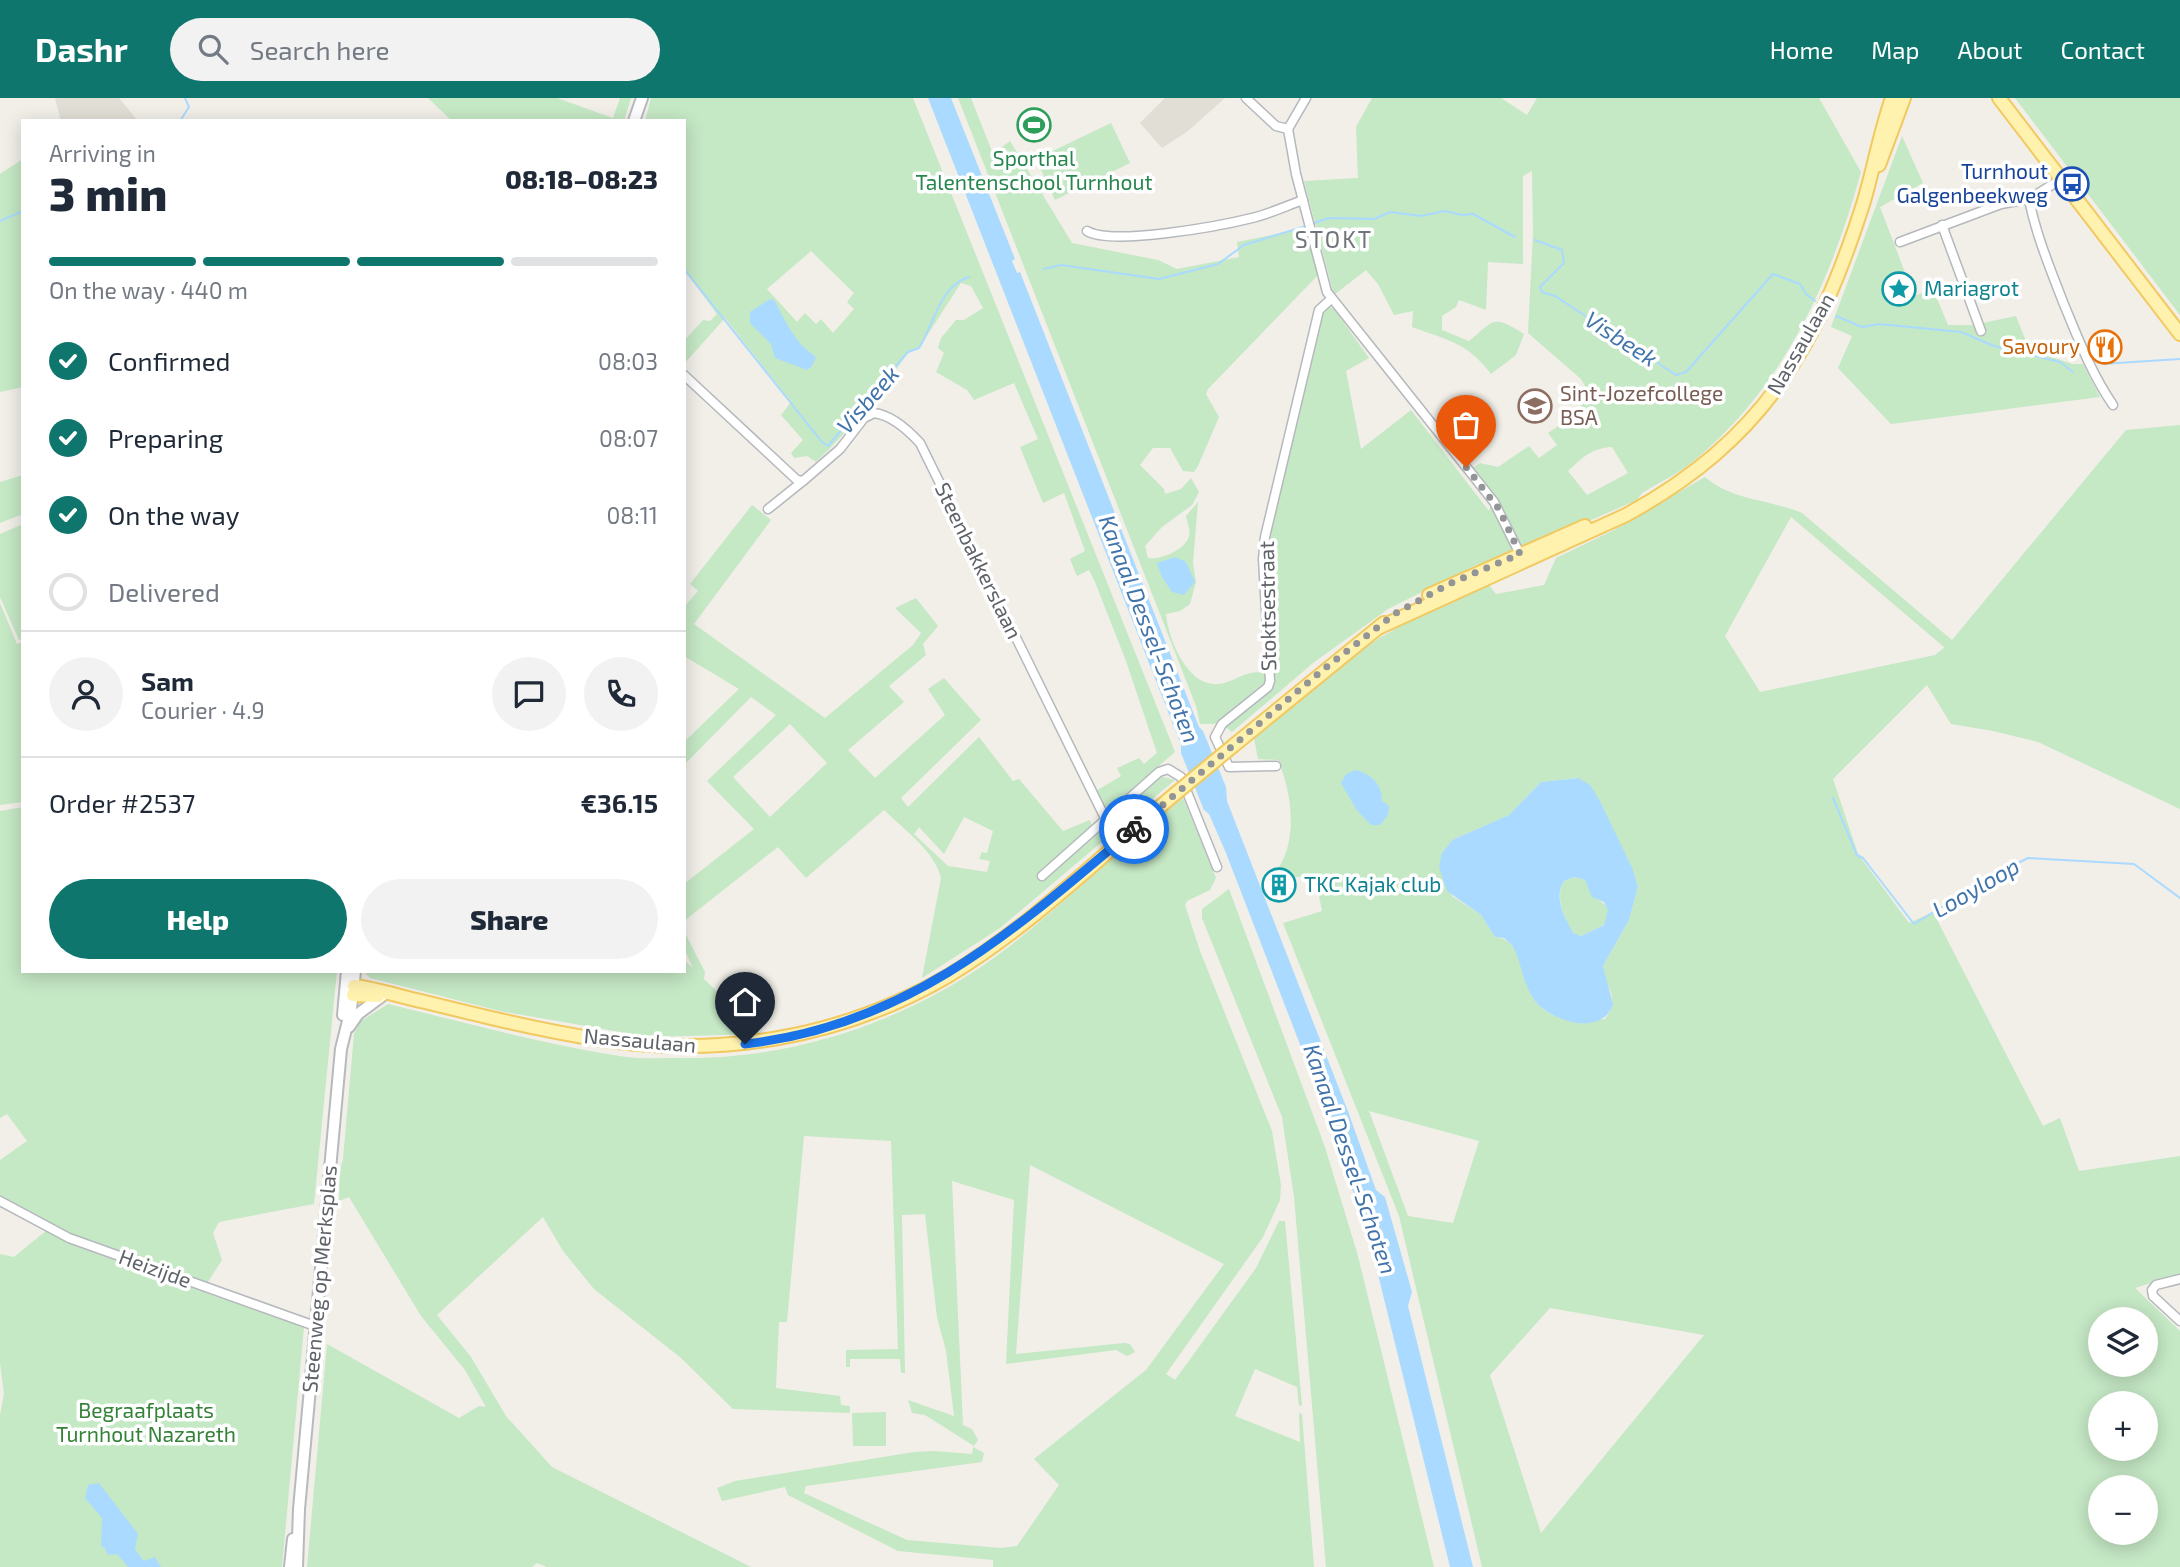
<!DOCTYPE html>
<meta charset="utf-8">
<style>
:root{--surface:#fff;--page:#f2f2f3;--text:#1f2937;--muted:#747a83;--line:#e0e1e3;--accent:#0f766e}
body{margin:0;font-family:"Exo 2",sans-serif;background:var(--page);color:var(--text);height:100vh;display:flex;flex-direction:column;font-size:26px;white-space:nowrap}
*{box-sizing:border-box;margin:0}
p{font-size:23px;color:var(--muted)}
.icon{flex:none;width:38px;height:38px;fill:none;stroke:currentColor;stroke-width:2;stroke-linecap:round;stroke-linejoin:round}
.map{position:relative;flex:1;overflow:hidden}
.panel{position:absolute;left:21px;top:21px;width:665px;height:854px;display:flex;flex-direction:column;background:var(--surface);border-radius:0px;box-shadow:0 4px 18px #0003}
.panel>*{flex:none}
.fabs{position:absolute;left:2088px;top:1209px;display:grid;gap:14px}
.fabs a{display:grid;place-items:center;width:70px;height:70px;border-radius:50%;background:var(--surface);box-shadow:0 4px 18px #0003;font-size:35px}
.pin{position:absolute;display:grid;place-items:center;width:60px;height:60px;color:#fff;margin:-72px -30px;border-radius:50% 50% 50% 0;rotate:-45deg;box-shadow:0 0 7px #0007}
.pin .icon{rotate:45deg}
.courier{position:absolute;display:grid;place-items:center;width:70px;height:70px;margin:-35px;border:5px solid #1a73e8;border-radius:50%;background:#fff;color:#222;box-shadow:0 2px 9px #0007}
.headline em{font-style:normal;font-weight:800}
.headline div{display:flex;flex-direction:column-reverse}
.headline{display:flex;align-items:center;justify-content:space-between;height:119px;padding:0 28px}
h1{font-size:46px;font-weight:800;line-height:52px}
.bar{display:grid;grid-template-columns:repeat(4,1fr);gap:10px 7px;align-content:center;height:84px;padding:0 28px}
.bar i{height:9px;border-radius:5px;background:var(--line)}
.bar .selected{background:var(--accent)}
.bar p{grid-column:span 4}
.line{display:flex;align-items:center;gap:18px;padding:0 28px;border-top:2px solid var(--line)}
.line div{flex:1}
.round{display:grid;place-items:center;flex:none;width:74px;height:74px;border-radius:37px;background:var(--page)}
ol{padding:0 28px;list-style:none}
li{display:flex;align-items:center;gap:21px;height:77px}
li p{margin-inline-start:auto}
li .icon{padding:7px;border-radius:50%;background:var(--accent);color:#fff;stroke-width:4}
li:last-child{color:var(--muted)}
li i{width:38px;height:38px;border:4px solid var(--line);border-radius:50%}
.cta{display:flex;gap:14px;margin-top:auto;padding:14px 28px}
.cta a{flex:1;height:80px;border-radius:42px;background:var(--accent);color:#fff;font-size:28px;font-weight:800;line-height:80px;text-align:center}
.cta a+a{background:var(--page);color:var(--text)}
header{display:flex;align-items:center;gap:42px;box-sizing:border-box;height:98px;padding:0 35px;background:var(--accent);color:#fff}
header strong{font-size:33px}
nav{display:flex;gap:38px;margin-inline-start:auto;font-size:24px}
.search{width:490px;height:63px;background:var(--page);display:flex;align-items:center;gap:18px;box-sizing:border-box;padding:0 24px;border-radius:38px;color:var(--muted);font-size:26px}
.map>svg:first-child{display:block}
</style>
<header>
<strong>Dashr</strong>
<div class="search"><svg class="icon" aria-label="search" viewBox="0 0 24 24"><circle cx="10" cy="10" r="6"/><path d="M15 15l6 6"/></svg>Search here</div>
<nav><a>Home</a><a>Map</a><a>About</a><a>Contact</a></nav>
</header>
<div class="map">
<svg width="2180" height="1469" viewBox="0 0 2180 1469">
<rect width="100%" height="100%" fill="#f1efe8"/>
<g fill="#e1ded6">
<path d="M55 0H119L138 23H61Z"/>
<path d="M1165 0H1225L1188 33 1162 50 1140 25Z"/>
</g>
<g fill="#c5e8c5" fill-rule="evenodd">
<path d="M428 0H557L613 20 620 0H631L624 23H452Z"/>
<path d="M651 0H913L1175 654 1109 711 1104 709 1096 693 1121 678 1117 670 1139 660 1144 666 1157 655 1126 563 1095 484 1089 472 1077 478 1070 461 1085 453 1064 395 1043 405 1020 349 1038 341 1014 285 974 302 967 292 936 274 944 255 938 250 941 240 956 222H964L983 210 971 188 961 185 919 250 908 255C879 294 851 331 816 364L807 358 794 360 791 355 803 342 781 317 791 304 725 220 684 266V243L703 222 710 223 717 216 684 172V23H645ZM811 153 854 195 847 204 854 211 833 235 821 221 816 226 805 215 797 224 767 191Z"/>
<path d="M958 0H971L993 56 1010 43 1072 145 1158 162 1177 171 1239 159 1237 144 1306 130 1318 177 1208 291 1206 296 1219 319 1198 368 1194 374 1183 373 1170 350H1153L1140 367 1164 391 1165 396 1181 391 1191 380 1199 394 1192 407 1162 429 1145 448 1148 460C1160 462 1182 453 1188 441 1192 433 1187 425 1186 418L1198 404 1193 465 1196 484 1190 506 1180 513 1166 516C1168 540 1187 589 1218 586 1234 585 1250 569 1265 576V584L1215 626H1200L1196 608Z"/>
<path d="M1372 0H1501L1527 17 1537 0H1819L1861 74C1831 183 1784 288 1696 361 1680 375 1660 384 1642 395L1637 402 1481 470 1478 466 1388 511 1313 565 1232 634 1225 629 1251 604 1268 594 1273 587 1268 446 1320 224 1327 208 1334 211 1369 260 1346 273 1361 351 1411 312 1489 413 1493 399 1473 370 1480 365 1498 369 1529 348 1539 360 1557 347 1548 335 1573 318 1590 297 1581 281 1528 235 1533 135 1532 73 1523 78V166L1488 164 1486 212 1459 202 1456 209 1442 218V232L1469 243C1495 222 1492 216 1524 236L1516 257 1491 276C1467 244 1447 242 1412 229L1413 213 1394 217 1378 186 1366 172 1334 197 1304 83 1358 80 1356 29ZM1612 349 1628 375 1587 397 1568 373C1583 359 1592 350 1612 349Z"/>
<path d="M2015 0H2180V217Z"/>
<path d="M1111 25 1130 65 1055 102 1036 61Z"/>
<path d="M1902 38 1923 85 1880 109 1914 198 1933 191 1948 227H1973L2016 218 2029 251 2072 266H2083L2100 299 1891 326 1838 270 1852 238 1831 229Z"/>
<path d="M23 61V289L0 294V76Z"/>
<path d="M2180 327V711L2038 644 1993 633 1951 626 1927 587 1833 681 1858 756 1909 825 1933 814 2043 1028 2060 1020 2079 1073 2180 1058V1176L2135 1190 2180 1233V1469H1482L1399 1118 1283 825 1322 813 1315 777 1279 781 1278 771C1298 740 1292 695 1278 662L1258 661 1254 640 1356 556 1381 539 1430 512 1489 487 1496 496 1544 487 1556 460 1614 432 1705 379C1733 403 1769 401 1802 415L1952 542 2126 332ZM1791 419 1944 549V550L1935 557 1760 594 1725 538ZM1578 680 1600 703 1632 772 1638 789 1629 822 1603 868C1604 891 1622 897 1605 921 1595 922 1582 925 1572 923 1558 920 1542 914 1534 901 1521 883 1524 841 1495 839L1481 817 1452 798 1442 755 1452 742 1509 717 1541 684ZM1369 1013 1479 1043 1453 1125 1408 1118ZM1550 1210 1704 1237 1541 1435 1490 1277ZM2100 1222H2146V1267H2100ZM2100 1306H2146V1351H2100ZM2100 1390H2146V1435H2100Z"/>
<path d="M23 377V416L0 425V384Z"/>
<path d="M752 407 771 422 694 526 825 620 913 547 921 535 895 510 916 500 938 528 923 546 926 557 889 588 904 604 848 652 875 680 945 617 928 591 944 580 981 622 901 700 908 709 979 639 1013 683 1019 681 1063 733 1090 722 1092 729 1042 774 1038 784 1159 678 1175 682 1000 830 922 880 941 780C935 753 903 731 884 712L806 780 778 749 684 823V786L754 731 707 683 776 617 751 599 684 667V644L739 591 684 558V509L698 493 690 486ZM790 626 827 665 770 719 733 679ZM964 719 993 733 987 755 982 754 979 761 990 763 987 774 948 768 914 736 919 729 944 756Z"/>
<path d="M23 426V541L19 542 0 499V436Z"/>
<path d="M0 505 17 546 23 544V704L0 707Z"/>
<path d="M1183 700 1216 780 1210 792 1187 803 1185 807 1200 853 1272 1033 1281 1087 1280 1102 1263 1139 1166 1276 1175 1282 1256 1170 1279 1123H1285L1302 1307 1299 1308 1297 1289 1255 1271 1235 1318 1300 1344 1299 1315 1302 1316 1314 1469H993V1462L898 1453 788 1397 785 1389 722 1403 717 1390 735 1383 914 1354 934 1353 972 1356 973 1349 984 1355 982 1364 806 1388 804 1395 907 1442 1001 1450 1017 1448 1059 1387 1034 1361 1146 1272 1224 1166 1030 1067 1016 1256 1124 1245 1130 1246 1135 1254 1127 1258 1116 1252 1006 1266 1014 1102 952 1083 963 1327 972 1331 978 1342 974 1348 925 1317 912 1315 908 1302 954 1318 946 1253 937 1219 925 1116 902 1117 905 1275H901L900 1261H850V1269H846V1252L898 1251 891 1043 804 1038 787 1224H779L776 1290 840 1298 841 1307 850 1308V1315L733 1311 681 1260 594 1191 563 1153 543 1119 437 1217 471 1259 506 1318 552 1369 751 1469H547L537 1465 532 1469H307L327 1246 459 1320 479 1308 486 1309 465 1272 421 1218 349 1099 339 1103C340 1086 338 1077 343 1061L354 936 361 923 388 906C467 925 546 947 626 959 642 961 659 960 674 960 793 963 911 923 1006 851 1067 804 1122 748 1183 700Z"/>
<path d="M23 709V873H337L314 1106 219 1124 213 1135 222 1162 206 1187 69 1138 0 1100V1062L27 1043 7 1016 0 1020V713Z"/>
<path d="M1574 779 1585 782C1588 785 1588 789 1590 793 1597 807 1617 803 1604 827L1581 838 1572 835C1565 820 1554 798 1564 783Z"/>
<path d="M1229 791 1325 1049 1358 1158 1434 1469H1326L1294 1099 1282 1019 1202 820V811Z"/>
<path d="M684 833 705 874 704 881 761 936 649 939 500 913 370 880 363 873H684V862L693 870 684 850Z"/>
<path d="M47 1132 68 1142 304 1229 282 1469H0V1317L4 1296 0 1265V1156L14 1159Z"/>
<path d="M886 1314V1348H853L852 1315Z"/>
</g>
<g fill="#aadaff" fill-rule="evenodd">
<path d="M928 0H951L1015 161 1012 163 1017 175 1020 174 1199 629 1203 633 1226 689 1227 703 1349 1016 1376 1092 1385 1099 1412 1194 1408 1208 1473 1469H1450L1371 1148 1330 1024 1226 755 1209 716 1204 712 1181 655V647Z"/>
<path d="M770 201 775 203C785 224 797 247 816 259L812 268 807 272 775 260 771 246 750 225V214Z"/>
<path d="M1175 459 1186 464 1195 484 1184 497 1172 494 1162 479 1157 465Z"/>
<path d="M1356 672C1372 677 1382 686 1382 703L1389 708 1388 717 1380 727H1371L1356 711 1341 685 1346 676Z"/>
<path d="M1578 680 1590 687 1600 703 1633 772 1638 789 1629 822 1603 868 1613 906C1603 939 1552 924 1535 903 1523 888 1522 864 1512 847L1504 840 1495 839 1481 817 1447 793 1439 769 1442 755 1452 742 1509 717 1541 684ZM1574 779 1585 782 1592 799 1604 804 1608 812 1604 827 1581 838 1573 835C1565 820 1553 799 1564 783Z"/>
<path d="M99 1385 138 1436 135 1451 144 1463 155 1459 161 1469H128L117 1456 108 1457 104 1449H101L102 1420 85 1400 88 1387Z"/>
</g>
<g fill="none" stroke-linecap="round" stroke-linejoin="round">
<g stroke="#aadaff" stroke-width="2">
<path d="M180 23 189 9 185 0"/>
<path d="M0 123 23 113"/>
<path d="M1314 125 1329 120 1374 121 1390 114 1421 118 1445 113 1462 117 1473 116 1515 139"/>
<path d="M1535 142 1562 152 1564 165 1540 189 1542 194 1555 198 1676 277 1686 274 1773 176 1800 186 1806 196 1815 203"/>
<path d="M684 171 822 344 828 348 908 254 919 250C934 227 939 188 969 179"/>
<path d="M1044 171 1061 167 1159 181 1218 166 1244 147 1306 128"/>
<path d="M1836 218 1862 229 1879 226 1961 234 1994 248 2060 264 2073 274"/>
<path d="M2102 266 2180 261"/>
<path d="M1833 700 1857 757 1863 760 1914 826 1996 776 2028 760 2134 766 2180 800"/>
</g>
<defs>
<g id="street">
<path d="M1246 0 1276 28 1288 31"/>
<path d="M1288 31 1296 76 1327 194 1494 404 1521 458"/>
<path d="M1288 31 1306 0"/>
<path d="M2029 101C2036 137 2050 170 2063 204 2078 240 2091 275 2113 307"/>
<path d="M1942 127 1981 233"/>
<path d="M1087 133C1112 148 1220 128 1252 120 1269 116 1286 108 1303 102"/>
<path d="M1900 144 2001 106 2029 101 2060 82"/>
<path d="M684 277 797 382 803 383 840 351 864 320 874 315C891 317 908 332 920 345L1105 720"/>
<path d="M768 411 803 383"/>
<path d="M1276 668 1229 669 1215 639 1222 626 1268 589 1270 583 1263 461 1265 439 1319 212 1331 201"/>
<path d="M1042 778 1159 674 1168 671 1181 679 1217 769"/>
<path d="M0 1103 69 1140 315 1228"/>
<path d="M2180 1181 2156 1187 2152 1192 2153 1198 2180 1223"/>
</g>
<g id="secondary">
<path d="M634 23 642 0"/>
<path d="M343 917 347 873"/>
<path d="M349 929 358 916 382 898"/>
<path d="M290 1469 293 1441"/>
<path d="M297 1469 299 1411 341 951 351 911 355 873"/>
</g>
<g id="primary">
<path d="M1999 0 2180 236"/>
<path d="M1879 67 1904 0"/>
<path d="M1429 497 1585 428"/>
<path d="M1378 530 1626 417C1763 342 1818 249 1864 103 1874 69 1880 34 1892 0"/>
<path d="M1233 648 1384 525"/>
<path d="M354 888C379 891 401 899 425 904 482 918 539 932 596 941 718 960 840 941 948 878 1030 829 1101 758 1175 696"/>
<path d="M353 897 378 898"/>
</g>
</defs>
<use href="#street" stroke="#b5b8bc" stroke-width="11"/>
<use href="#secondary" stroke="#b6babf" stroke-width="14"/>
<use href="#primary" stroke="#f2c960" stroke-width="16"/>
<use href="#street" stroke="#fff" stroke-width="8"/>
<use href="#secondary" stroke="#fff" stroke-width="10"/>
<use href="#primary" stroke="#fff2af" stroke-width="12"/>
<defs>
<path id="primary-bridge" d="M1175 696 1233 648"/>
</defs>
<use href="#primary-bridge" stroke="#f2c960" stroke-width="16" stroke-linecap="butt"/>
<use href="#primary-bridge" stroke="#fff2af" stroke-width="12"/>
</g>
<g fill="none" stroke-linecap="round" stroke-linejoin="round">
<path stroke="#929495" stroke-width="7" stroke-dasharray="0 12.6" d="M1134 731 1324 571 1396 515 1451 485 1520 456 1499 411 1466 369"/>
<path stroke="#1a73e8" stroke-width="9" d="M745 946C908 928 1015 832 1134 731"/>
</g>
<defs>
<symbol id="stadium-ring" viewBox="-11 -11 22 22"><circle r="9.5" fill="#fff" stroke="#2e9e5b" stroke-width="1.5"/><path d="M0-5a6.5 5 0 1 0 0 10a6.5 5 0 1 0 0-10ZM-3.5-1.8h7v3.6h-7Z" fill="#2e9e5b"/></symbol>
<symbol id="bus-ring" viewBox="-11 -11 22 22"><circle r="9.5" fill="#fff" stroke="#1a4fb4" stroke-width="1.5"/><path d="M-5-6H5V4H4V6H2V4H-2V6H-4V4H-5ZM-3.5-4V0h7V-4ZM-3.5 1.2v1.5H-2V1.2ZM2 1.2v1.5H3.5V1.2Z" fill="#1a4fb4"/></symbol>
<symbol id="sight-ring" viewBox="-11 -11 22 22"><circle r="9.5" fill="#fff" stroke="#0f9aa8" stroke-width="1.5"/><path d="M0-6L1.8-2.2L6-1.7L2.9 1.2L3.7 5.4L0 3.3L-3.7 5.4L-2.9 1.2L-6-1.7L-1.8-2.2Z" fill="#0f9aa8"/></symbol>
<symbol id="restaurant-ring" viewBox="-11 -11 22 22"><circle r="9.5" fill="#fff" stroke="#e8710a" stroke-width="1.5"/><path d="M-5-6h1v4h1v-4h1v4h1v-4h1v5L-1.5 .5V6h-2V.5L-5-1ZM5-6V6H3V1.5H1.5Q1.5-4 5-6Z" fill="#e8710a"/></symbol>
<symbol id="school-ring" viewBox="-11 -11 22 22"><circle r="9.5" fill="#fff" stroke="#8d6e63" stroke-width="1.5"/><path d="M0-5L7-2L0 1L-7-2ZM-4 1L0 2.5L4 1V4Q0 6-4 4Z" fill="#8d6e63"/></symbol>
<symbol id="building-ring" viewBox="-11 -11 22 22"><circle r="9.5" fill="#fff" stroke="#0f9aa8" stroke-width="1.5"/><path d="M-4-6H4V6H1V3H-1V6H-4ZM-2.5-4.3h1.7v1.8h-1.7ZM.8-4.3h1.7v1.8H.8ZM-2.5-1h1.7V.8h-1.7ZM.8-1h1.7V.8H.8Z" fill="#0f9aa8"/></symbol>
</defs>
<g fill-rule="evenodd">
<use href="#stadium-ring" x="1015" y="8" width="38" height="38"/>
<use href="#bus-ring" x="2053" y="67" width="38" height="38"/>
<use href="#sight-ring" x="1880" y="172" width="38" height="38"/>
<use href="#restaurant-ring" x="2086" y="230" width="38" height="38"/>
<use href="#school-ring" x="1516" y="289" width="38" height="38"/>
<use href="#building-ring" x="1260" y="768" width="38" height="38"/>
</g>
<g text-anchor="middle" stroke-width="7" stroke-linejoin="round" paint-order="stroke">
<g font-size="21" fill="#27864d" stroke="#fff">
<text x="1034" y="68">Sporthal<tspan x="1034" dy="24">Talentenschool Turnhout</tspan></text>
</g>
<g font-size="21" fill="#164399" stroke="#fff" text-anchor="end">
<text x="2048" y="81">Turnhout<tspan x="2048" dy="24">Galgenbeekweg</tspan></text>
</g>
<g font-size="21" fill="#0d838f" stroke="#fff" text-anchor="start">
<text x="1924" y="198">Mariagrot</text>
<text x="1304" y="794">TKC Kajak club</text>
</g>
<g font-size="21" fill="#5f6368" stroke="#fff">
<text transform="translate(1801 246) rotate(-60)" y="7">Nassaulaan</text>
<text transform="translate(978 463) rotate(64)" y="7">Steenbakkerslaan</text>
<text transform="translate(1268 508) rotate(-91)" y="7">Stoktsestraat</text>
<text transform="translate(640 943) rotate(5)" y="7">Nassaulaan</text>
<text transform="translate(155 1171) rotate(20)" y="7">Heizijde</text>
<text transform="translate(320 1181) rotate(-85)" y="7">Steenweg op Merksplas</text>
</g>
<g font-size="21" fill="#c56008" stroke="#fff" text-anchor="end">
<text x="2080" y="256">Savoury</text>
</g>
<g font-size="21" fill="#785e54" stroke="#fff" text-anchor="start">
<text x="1560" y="303">Sint-Jozefcollege<tspan x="1560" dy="24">BSA</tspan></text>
</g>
<g font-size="21" fill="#348238" stroke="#fff">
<text x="146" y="1320">Begraafplaats<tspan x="146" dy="24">Turnhout Nazareth</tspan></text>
</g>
<g font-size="23" letter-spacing="2" fill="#70757a" stroke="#fff">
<text x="1334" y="150">STOKT</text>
</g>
<g font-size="23" font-style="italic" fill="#4174aa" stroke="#fff">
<text transform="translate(1621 241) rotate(33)" y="8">Visbeek</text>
<text transform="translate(868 302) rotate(-49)" y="8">Visbeek</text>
<text transform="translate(1149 531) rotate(69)" y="8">Kanaal Dessel-Schoten</text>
<text transform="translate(1976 790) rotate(-30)" y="8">Looyloop</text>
<text transform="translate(1350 1061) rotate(71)" y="8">Kanaal Dessel-Schoten</text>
</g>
</g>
</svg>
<div class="fabs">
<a><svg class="icon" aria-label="layers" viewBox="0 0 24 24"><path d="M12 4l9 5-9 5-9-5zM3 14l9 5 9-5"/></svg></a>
<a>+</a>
<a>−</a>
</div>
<div class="pin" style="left:1466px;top:369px;background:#ea580c"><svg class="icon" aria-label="bag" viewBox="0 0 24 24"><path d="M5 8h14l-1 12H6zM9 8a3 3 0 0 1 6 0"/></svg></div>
<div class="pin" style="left:745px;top:946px;background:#1f2937"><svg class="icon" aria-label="home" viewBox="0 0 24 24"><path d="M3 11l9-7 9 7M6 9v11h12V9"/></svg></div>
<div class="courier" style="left:1134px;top:731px"><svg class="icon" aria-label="bike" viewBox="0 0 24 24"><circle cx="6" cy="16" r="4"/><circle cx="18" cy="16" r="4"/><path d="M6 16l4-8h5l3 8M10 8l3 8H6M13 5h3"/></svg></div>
<section class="panel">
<div class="headline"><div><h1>3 min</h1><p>Arriving in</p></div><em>08:18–08:23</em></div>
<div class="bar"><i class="selected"></i><i class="selected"></i><i class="selected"></i><i></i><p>On the way · 440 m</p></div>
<ol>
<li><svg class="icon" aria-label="check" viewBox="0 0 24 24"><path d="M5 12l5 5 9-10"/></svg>Confirmed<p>08:03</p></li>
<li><svg class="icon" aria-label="check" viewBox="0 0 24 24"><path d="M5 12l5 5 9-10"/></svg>Preparing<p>08:07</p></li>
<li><svg class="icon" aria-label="check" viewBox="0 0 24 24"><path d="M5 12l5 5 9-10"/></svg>On the way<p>08:11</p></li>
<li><i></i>Delivered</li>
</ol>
<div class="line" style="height:126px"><a class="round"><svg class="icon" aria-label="person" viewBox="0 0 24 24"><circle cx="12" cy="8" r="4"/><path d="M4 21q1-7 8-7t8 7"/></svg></a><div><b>Sam</b><p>Courier · 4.9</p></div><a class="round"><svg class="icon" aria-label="chat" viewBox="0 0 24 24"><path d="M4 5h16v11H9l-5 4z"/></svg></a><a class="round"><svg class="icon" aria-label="phone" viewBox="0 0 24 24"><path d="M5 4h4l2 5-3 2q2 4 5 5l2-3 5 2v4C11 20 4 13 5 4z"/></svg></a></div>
<div class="line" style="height:91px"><div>Order #2537</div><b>€36.15</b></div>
<div class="cta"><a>Help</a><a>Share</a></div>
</section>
</div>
